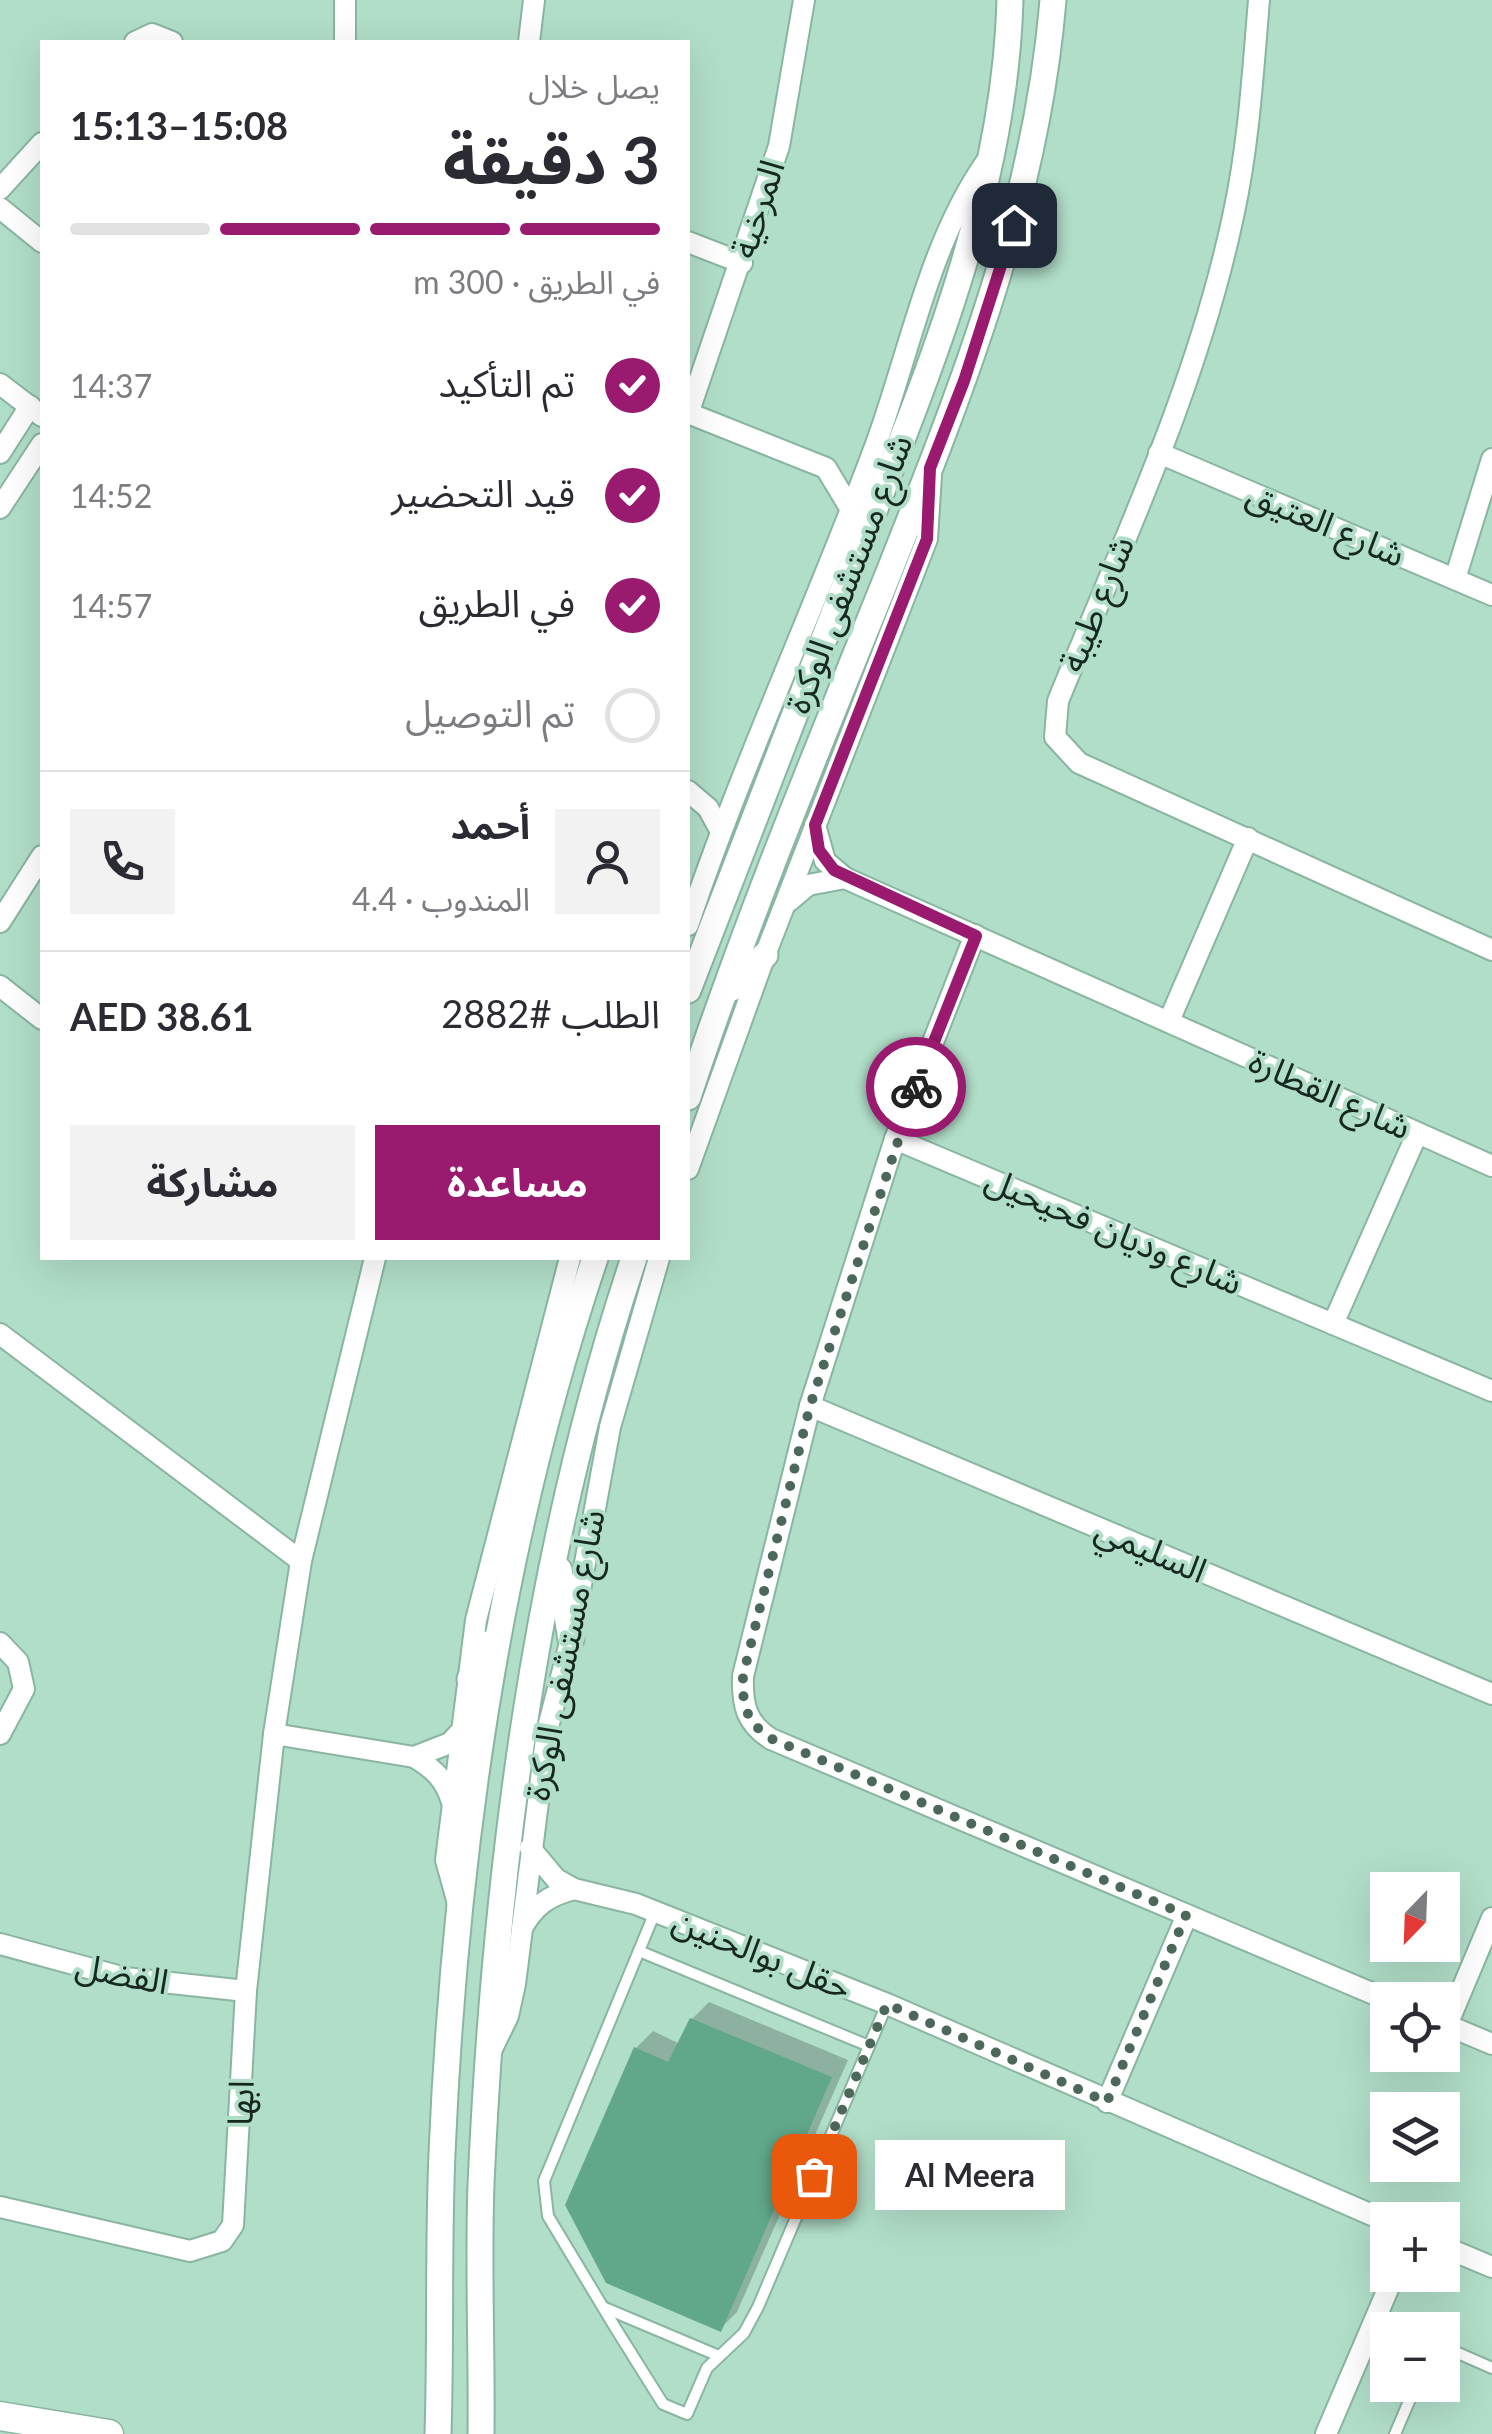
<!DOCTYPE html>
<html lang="ar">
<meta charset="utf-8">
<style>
:root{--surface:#fff;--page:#f2f2f3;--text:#2b2b33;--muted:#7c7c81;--line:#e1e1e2;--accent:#9a1a70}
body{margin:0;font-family:Lato,"Noto Sans Arabic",sans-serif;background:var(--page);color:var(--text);direction:rtl;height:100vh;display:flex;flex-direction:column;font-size:38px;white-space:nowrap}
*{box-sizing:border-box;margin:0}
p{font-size:32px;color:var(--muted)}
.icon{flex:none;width:55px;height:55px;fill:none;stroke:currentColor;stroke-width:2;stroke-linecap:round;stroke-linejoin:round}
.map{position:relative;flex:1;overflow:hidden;direction:ltr}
.sheet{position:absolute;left:40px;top:40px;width:650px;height:1220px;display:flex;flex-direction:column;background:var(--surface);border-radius:0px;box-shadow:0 10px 40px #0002;direction:rtl}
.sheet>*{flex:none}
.needle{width:65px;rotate:203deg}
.fabs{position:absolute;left:1370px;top:1872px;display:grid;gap:20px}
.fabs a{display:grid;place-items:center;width:90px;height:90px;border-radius:0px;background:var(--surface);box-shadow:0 10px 40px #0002;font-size:50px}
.pin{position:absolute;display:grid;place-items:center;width:85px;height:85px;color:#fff;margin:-42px;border-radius:20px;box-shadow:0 5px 15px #0006}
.courier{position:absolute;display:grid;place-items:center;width:100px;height:100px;margin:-50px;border:8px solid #9a1a70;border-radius:50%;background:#fff;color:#222;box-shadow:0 2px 12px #0007}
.bubble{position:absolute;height:70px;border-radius:0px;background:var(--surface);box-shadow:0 10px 40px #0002;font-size:32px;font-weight:700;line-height:70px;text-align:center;direction:rtl}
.summary em{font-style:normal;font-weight:700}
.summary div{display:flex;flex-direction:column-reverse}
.summary{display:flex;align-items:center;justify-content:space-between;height:170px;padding:0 30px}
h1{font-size:65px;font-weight:700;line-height:75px}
.bar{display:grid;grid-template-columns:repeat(4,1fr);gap:15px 10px;align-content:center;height:120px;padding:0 30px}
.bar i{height:12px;border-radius:8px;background:var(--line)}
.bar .active{background:var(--accent)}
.bar p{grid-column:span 4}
.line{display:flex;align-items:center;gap:25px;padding:0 30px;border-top:2px solid var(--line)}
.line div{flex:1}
.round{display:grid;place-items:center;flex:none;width:105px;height:105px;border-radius:0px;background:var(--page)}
ol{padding:0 30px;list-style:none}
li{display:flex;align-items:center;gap:30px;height:110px}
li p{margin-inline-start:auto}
li .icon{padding:10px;border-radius:50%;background:var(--accent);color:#fff;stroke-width:4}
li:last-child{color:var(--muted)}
li i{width:55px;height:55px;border:5px solid var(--line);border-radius:50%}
.primary-button{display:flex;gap:20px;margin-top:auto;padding:20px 30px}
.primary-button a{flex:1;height:115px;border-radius:0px;background:var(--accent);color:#fff;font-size:40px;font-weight:700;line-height:115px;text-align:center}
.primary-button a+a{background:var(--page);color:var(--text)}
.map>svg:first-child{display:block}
</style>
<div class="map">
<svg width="1492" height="2434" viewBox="0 0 1492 2434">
<rect width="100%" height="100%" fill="#b1dec9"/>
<path fill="#0003" d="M709 2002 848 2060 737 2312 720 2329 636 2048 653 2031 680 2044 692 2019Z"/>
<path fill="#61a88a" d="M690 2018 832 2077 721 2332 606 2283 565 2205 634 2047 668 2062Z"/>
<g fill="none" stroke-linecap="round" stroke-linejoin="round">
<defs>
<g id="service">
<path d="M655 1912 544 2181 548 2216 616 2329 663 2404 687 2414 707 2368 744 2333 758 2307 887 2004"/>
<path d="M639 1951 869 2046"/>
<path d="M605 2308 719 2356"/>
<path d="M1376 2317 1405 2330"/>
<path d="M1442 2346 1492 2368"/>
<path d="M1395 2434 1416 2385"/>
</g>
<g id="minor">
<path d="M1259 0C1253 71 1249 142 1234 212 1199 381 1123 542 1058 701L1055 737 1079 763 1492 950"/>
<path d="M135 42 152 34 172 42"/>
<path d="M345 42V0"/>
<path d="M529 42 534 0"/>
<path d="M0 189 42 143"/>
<path d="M0 208 42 242"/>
<path d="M688 242 742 263"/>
<path d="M0 384 42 416"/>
<path d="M688 413 826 468 850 508"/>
<path d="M688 414 779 146 804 0"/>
<path d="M0 453 30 406"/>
<path d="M1159 453 1492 595"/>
<path d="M0 508 42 444"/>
<path d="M1455 579 1492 459"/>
<path d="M688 791 708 808 720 830"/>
<path d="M815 825 825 861 845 878 1492 1166"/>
<path d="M789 901 808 885 845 878"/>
<path d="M0 922 42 856"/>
<path d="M688 925C743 762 816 606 876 444 910 351 929 244 986 162"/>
<path d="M975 935 895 1139 810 1406 743 1676C742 1705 746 1723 771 1739L1388 2000"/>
<path d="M0 986 42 1019"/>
<path d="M1169 1021 1248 838"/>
<path d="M895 1139 1492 1391"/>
<path d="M688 1169 765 955 927 539 931 475"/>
<path d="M1333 1324 1417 1134"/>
<path d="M0 1334 301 1561"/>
<path d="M810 1406 1492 1694"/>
<path d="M0 1643 18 1662 24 1689 0 1734"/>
<path d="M274 1734 414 1757C434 1769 445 1779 452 1802"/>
<path d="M414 1757 450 1743 463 1729"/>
<path d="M530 1848 556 1879 574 1889 636 1904 887 2004 1388 2222"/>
<path d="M459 1907 446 1860 476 1620 570 1258"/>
<path d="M522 1928C535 1905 548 1896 574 1889"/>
<path d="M0 1944 125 1978 246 1991"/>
<path d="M1442 2023 1492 2044"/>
<path d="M1447 2025 1492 1918"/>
<path d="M492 2049 508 2016 515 1984 547 1731 571 1639 610 1427 659 1258"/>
<path d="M1107 2102 1187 1915"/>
<path d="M0 2207 190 2251 222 2241 233 2225 246 1991 274 1734 301 1561 375 1258"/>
<path d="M1442 2246 1492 2267"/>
<path d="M1326 2434 1394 2275"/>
</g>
<g id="tertiary">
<path d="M732 988 765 955"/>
<path d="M688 990C743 847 799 703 855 559 925 381 1005 195 1010 0"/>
<path d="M688 1097C745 924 815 755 883 587 959 396 1036 207 1053 0"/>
<path d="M559 1570 571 1639"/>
<path d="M470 1679 491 1643"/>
<path d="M438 2434C441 2340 438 2247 442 2153 455 1851 498 1545 595 1258"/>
<path d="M481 2434C482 2351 478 2267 481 2184 495 1873 535 1553 634 1258"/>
</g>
<path id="secondary" d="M0 2416 109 2434"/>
</defs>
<use href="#service" stroke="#89b5a1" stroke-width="14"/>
<use href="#minor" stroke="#89b5a1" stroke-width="24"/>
<use href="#tertiary" stroke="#89b5a1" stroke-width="29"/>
<use href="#secondary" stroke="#89b5a1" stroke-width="31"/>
<use href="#service" stroke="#fff" stroke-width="10"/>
<use href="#minor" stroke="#fff" stroke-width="20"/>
<use href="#tertiary" stroke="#fff" stroke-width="25"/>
<use href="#secondary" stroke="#fff" stroke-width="28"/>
</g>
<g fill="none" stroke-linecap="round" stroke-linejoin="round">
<path stroke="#4c685b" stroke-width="10" stroke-dasharray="0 18" d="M814 2176 887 2004 1107 2102 1186 1915 772 1739C746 1723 742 1705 743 1676L810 1406 916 1087"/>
<path stroke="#9a1a70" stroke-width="12" d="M916 1087 976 936 834 870 819 850 815 825 927 539 930 468 964 381 1014 225"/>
</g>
<g text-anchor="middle" stroke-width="8" stroke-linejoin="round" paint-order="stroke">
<g font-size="35" fill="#162820" stroke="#b1dec9">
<text transform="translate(758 209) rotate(-72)" y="12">المرخية</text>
<text transform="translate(1326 524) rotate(23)" y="12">شارع العتيق</text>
<text transform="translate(849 574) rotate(-69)" y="12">شارع مستشفى الوكرة</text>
<text transform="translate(1097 604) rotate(-68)" y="12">شارع طيبة</text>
<text transform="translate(1330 1094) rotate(24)" y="12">شارع القطارة</text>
<text transform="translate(1114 1231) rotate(23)" y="12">شارع وديان فحيحيل</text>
<text transform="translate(1151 1550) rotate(23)" y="12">السليمي</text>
<text transform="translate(565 1655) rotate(-79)" y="12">شارع مستشفى الوكرة</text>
<text transform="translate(762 1954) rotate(22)" y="12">حقل بوالحنين</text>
<text transform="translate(122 1974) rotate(11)" y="12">الفضل</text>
<text transform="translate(241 2103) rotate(-88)" y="12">ابها</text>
</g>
</g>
</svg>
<div class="fabs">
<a><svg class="needle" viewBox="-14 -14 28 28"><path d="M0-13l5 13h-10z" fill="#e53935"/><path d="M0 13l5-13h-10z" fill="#7c7c81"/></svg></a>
<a><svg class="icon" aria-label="locate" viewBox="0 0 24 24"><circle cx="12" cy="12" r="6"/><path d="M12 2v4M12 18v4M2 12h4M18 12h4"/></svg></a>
<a><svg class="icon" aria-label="layers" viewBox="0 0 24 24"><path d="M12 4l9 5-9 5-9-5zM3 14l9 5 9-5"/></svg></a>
<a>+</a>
<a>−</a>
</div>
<div class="pin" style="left:814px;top:2176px;background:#ea580c"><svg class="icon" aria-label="bag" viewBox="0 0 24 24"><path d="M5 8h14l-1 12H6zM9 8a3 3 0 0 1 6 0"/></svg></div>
<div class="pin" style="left:1014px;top:225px;background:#1f2937"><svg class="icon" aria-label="home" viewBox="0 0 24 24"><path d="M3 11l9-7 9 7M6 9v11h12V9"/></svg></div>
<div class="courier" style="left:916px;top:1087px"><svg class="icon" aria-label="bike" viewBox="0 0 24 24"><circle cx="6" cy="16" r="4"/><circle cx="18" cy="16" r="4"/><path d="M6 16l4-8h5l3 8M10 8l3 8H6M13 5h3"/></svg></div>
<div class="bubble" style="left:875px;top:2140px;width:190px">Al Meera</div>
<section class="sheet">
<div class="summary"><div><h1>3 دقيقة</h1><p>يصل خلال</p></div><em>15:08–15:13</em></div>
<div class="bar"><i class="active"></i><i class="active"></i><i class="active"></i><i></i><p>في الطريق · 300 m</p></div>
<ol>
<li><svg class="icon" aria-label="check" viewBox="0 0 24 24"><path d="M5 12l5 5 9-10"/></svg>تم التأكيد<p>14:37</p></li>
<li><svg class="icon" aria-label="check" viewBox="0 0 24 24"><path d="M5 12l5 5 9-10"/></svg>قيد التحضير<p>14:52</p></li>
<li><svg class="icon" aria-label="check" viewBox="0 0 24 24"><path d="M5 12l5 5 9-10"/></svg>في الطريق<p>14:57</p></li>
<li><i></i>تم التوصيل</li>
</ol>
<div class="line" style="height:180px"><a class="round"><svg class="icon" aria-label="person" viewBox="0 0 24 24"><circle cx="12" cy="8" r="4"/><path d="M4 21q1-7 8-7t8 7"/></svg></a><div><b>أحمد</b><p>المندوب · 4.4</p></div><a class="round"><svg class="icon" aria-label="phone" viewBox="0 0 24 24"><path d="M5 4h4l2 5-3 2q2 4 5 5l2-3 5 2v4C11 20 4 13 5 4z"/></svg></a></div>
<div class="line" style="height:130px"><div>الطلب #2882</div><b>AED 38.61</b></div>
<div class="primary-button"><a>مساعدة</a><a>مشاركة</a></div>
</section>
</div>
